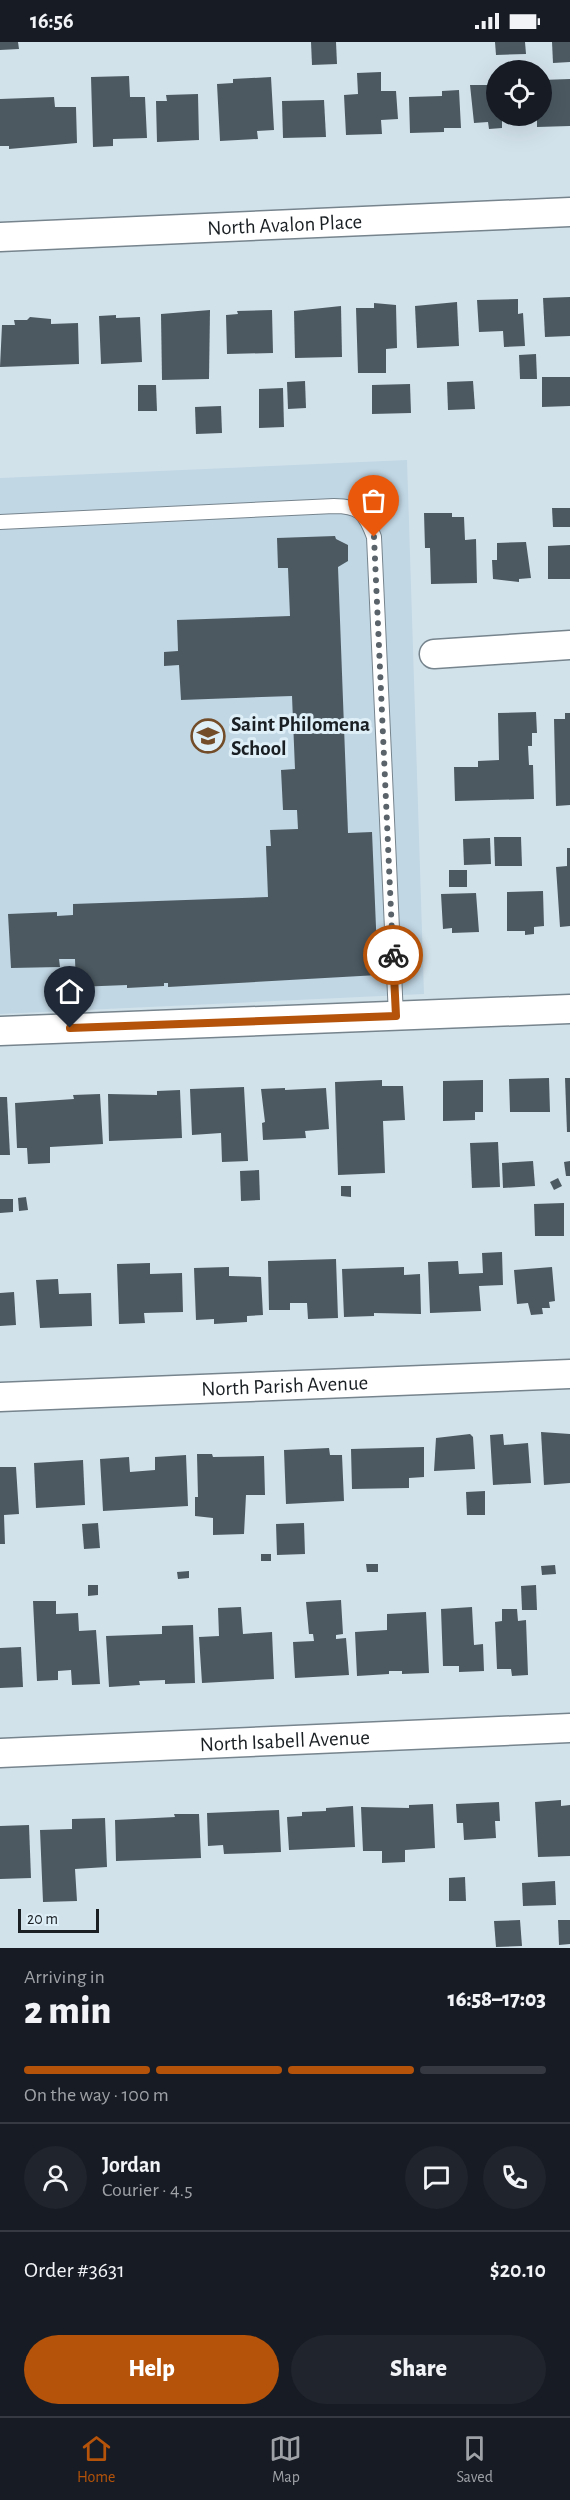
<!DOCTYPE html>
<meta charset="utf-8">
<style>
:root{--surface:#171b24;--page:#20242c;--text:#f1f3f6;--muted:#9ea1a6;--line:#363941;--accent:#b45309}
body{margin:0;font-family:"Alegreya Sans",sans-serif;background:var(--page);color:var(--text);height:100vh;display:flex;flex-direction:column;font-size:22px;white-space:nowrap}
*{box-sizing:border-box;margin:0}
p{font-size:20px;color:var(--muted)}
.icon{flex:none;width:33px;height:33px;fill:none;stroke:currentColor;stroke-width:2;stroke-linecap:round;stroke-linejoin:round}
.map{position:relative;height:1906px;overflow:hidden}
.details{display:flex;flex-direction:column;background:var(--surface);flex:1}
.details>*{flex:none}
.controls{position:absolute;left:486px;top:18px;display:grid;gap:12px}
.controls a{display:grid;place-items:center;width:66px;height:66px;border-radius:50%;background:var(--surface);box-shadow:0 6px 24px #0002;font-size:30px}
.scale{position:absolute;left:18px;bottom:15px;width:81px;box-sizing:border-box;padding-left:6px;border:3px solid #1a1f23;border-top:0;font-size:16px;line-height:21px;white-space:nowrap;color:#1a1f23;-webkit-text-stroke:4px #dfeff8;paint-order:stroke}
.pin{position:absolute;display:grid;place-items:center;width:51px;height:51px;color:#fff;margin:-62px -26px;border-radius:50% 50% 50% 0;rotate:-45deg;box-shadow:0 0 6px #0007}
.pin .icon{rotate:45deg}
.courier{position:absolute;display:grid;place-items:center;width:60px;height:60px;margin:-30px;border:4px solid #b45309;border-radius:50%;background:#fff;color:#222;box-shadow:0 2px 8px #0007}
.summary em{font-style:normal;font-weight:800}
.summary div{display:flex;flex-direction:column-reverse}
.summary{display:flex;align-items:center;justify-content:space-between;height:102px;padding:0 24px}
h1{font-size:39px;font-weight:800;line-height:45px}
.bar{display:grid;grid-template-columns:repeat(4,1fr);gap:9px 6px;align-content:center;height:72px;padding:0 24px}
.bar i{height:8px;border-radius:4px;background:var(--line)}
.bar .active{background:var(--accent)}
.bar p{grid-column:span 4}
.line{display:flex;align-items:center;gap:15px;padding:0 24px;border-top:2px solid var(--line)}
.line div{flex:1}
.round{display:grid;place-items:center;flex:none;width:63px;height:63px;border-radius:32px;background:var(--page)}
.cta{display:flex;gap:12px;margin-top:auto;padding:12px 24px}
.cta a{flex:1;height:69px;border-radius:36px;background:var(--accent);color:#fff;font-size:24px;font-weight:800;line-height:69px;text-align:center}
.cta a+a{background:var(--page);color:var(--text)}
.status{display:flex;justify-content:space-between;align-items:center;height:42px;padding:0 30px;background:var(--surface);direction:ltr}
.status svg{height:16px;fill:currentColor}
.tab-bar{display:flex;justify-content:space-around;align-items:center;height:84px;border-top:2px solid var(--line);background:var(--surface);font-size:16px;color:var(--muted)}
.tab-bar a{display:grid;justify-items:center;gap:3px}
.tab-bar .active{color:var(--accent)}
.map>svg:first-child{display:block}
</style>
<div class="status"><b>16:56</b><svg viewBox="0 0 49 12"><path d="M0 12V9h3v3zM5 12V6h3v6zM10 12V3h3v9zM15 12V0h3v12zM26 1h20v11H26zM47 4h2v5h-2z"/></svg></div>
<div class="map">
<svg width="570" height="1906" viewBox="0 0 570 1906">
<rect width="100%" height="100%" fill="#d2e2eb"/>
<path fill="#c1d7e4" d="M407 418 424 952 0 972V436Z"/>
<g fill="#4c5961">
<path d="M0 0H18L19 7 0 8Z"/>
<path d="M311 0H336L337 22 312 23Z"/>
<path d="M495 0H525L526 12 496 13Z"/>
<path d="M552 0H570V20L553 21Z"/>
<path d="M381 30V49H396L398 77 381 78 382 92 346 93 344 53 358 52 357 31Z"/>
<path d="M129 34 130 55H145L147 96 113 97V104L93 105 91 35Z"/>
<path d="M271 35 274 88 257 89 258 97 220 99 217 42 233 41V37Z"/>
<path d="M570 37V84L537 85V74H542V38Z"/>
<path d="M470 43H496V74H512V79H502V86L489 87 488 80 474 81Z"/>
<path d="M459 48 461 86H444V90L410 91 409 55 442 54V49Z"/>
<path d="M198 52 199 98 157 100 156 59H167L166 53Z"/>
<path d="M54 55 55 65H76L77 101 9 107V104H0V57Z"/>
<path d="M324 58 326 95 283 96 282 59Z"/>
<path d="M570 255V294L545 295 543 256Z"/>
<path d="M518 257V272L523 271 525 304 504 305 503 289 479 290 477 258Z"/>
<path d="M457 260 459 304 417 306 415 264Z"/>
<path d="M374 261 396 263 397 306 386 307V331H358L356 266H374Z"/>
<path d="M341 264 342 315 295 316 294 269Z"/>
<path d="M210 268 209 337 162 338 161 272Z"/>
<path d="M272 268 273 311 227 312 226 273 238 272 237 269Z"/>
<path d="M116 273V276L140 275 142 320 101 322 99 274Z"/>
<path d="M30 275 51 277V282L78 281 79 322 0 325 2 283H15L14 278H27Z"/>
<path d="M536 312 537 337H520L519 313Z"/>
<path d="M542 335H570V364L542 365Z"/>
<path d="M305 339 306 366 288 367 287 340Z"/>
<path d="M473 339 475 367 448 368 447 340Z"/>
<path d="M410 342 411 371 372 372V343Z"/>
<path d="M138 343H156L157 369H138Z"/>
<path d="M283 346 284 385 259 386V347Z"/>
<path d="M221 364 222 391 196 392 195 365Z"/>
<path d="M552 466H570V485H553Z"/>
<path d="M424 471H452V475H464L465 498 476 497 477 541 431 542 430 506H425Z"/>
<path d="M335 494 336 497 348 503V519L338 525 348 791 372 790 378 933 168 945V941H164V944L127 946V943L76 945 75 917H59L60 925 11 926 8 872 57 870V874L73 873V862L268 855 266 804H271L270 788 298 787 297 768H283L281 728 295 727 292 654 181 658 179 623 164 624V610L178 609 177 578 290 574 288 526H278L277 496Z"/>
<path d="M526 500 531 536 519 537V540L493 537 492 518H497V501Z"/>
<path d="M570 503V537H548V504Z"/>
<path d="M536 670 537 691H532V704H528L529 723H533L534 757 455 759 454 725H478V719L499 718 498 671Z"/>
<path d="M565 671H570V763L556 764 554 677H565Z"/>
<path d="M494 795H521L522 824H495Z"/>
<path d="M490 796 491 822 464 823 463 797Z"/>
<path d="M567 806H570V884L560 885 556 825 567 824Z"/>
<rect x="449" y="828" width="18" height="17"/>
<path d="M543 849 544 884 534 885V892L525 893V889H507V850Z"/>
<path d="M476 851 479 890 452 891V886L443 887 441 852Z"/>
<path d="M549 1036 550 1070H510L509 1037Z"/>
<path d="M565 1036H570V1090H567Z"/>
<path d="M382 1038V1044H403L405 1078 383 1079 385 1131 338 1133 335 1040Z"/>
<path d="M483 1038V1070H475V1078L443 1079V1039Z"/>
<path d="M244 1045 248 1119 222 1120 221 1091 192 1093 190 1047Z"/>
<path d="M285 1046V1048L326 1046 329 1087 305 1089 306 1096 263 1098 262 1081 265 1080 261 1047Z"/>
<path d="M180 1048 182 1096 109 1099 108 1052 157 1053V1049Z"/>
<path d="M100 1052 103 1102 50 1105V1121L28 1122 27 1106H17L15 1061 74 1057 73 1053Z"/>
<path d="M0 1055H7L10 1113H0Z"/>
<path d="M498 1100 500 1145 472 1146 470 1101Z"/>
<path d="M533 1119 535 1144 503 1146 502 1121Z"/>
<path d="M570 1119V1134H566L564 1120Z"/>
<path d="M259 1128 260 1158 241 1159 240 1129Z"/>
<path d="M558 1136 562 1144 554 1148 550 1140Z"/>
<path d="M341 1144H351V1155L341 1154Z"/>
<path d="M26 1155 28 1168 19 1169 18 1156Z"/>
<path d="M0 1157H13V1170L0 1171Z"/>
<path d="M564 1161V1194H535L534 1162Z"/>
<path d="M502 1210 503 1243 479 1244 481 1269 430 1271 428 1220 458 1219 459 1232 483 1231 482 1211Z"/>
<path d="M336 1217 338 1276 308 1277 307 1261H290V1268H269L268 1219Z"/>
<path d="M150 1221V1232L182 1231 183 1270 144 1271 145 1281 119 1282 117 1222Z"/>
<path d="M229 1225V1234L261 1235 263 1273 247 1274V1280L214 1282V1277L196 1278 194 1226Z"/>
<path d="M404 1225V1233L420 1232 421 1272 374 1271V1274L344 1275 342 1227Z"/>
<path d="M552 1225 555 1259 549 1260 550 1266H542L543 1272 531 1273 528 1261 517 1262 514 1228Z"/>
<path d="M58 1237 59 1252 91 1251 92 1284 40 1286 36 1238Z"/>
<path d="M14 1250 16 1283 0 1284V1251Z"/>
<path d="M541 1390 570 1392V1441L544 1443Z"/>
<path d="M470 1392 473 1395 475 1427 434 1429 436 1396Z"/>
<path d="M503 1392 504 1403 528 1401 531 1441 493 1443 490 1393Z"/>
<path d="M424 1405V1435L409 1436V1446L352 1447 351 1407Z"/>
<path d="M329 1406 330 1413H342L344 1459 286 1462 284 1408Z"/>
<path d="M197 1412H212L213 1415 264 1414 265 1453H246L244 1492 213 1493V1476L195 1474V1455H198Z"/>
<path d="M186 1413 188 1464 103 1469 100 1417 129 1415 130 1430 155 1428V1415Z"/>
<path d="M83 1418 85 1463 36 1466 34 1421Z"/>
<path d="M0 1425H16L19 1472 4 1473 5 1502H0Z"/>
<path d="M485 1449V1473H467L466 1450Z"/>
<path d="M98 1481 100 1506 84 1507 82 1482Z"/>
<path d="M304 1481 305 1512 277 1513 276 1482Z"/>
<rect x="261" y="1512" width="10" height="7"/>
<path d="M366 1522H378V1530H367Z"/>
<path d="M555 1523 556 1532 542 1533 541 1524Z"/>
<path d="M189 1529V1536L178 1537 177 1530Z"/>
<path d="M88 1543H98V1553L88 1554Z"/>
<path d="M536 1543 537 1568H522L521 1544Z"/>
<path d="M341 1558 343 1592 336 1593V1597L346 1596 349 1633 295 1636 293 1600 314 1599 313 1592H309L306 1560Z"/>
<path d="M33 1559H56V1572L78 1571 79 1589 96 1588 100 1642 72 1643 71 1628 58 1629V1638L37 1639Z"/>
<path d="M241 1565 243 1592 272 1590 274 1637 202 1641 199 1595 219 1594 218 1566Z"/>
<path d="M472 1565 474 1603 483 1602 484 1629 459 1630V1624H443L441 1567Z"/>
<path d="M502 1567H517L518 1579 526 1578 528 1633 512 1634 511 1627H497L495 1580 502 1579Z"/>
<path d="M426 1570 429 1631 402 1632V1629H389V1632L357 1634 355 1590 387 1588V1572Z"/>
<path d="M193 1583 195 1641 165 1642V1638L139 1639 140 1643 109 1645 106 1594 162 1592V1584Z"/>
<path d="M21 1605 23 1645 0 1646V1606Z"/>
<path d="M561 1758V1764L570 1763V1814L538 1815 535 1760Z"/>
<path d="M499 1760 500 1779H495L496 1796 464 1798 463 1781H457L456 1762Z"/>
<path d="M433 1762 435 1806 405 1808V1820L382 1821V1809H363L361 1765 409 1766V1763Z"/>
<path d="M353 1764 355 1805 289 1808 287 1775 302 1774V1770L326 1769V1766Z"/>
<path d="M279 1768 281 1810 224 1812 223 1803 208 1804 207 1771Z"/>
<path d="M174 1772H199L201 1816 116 1819 115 1778 175 1775Z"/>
<path d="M105 1776 107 1825 75 1827 77 1859 43 1860 40 1788 72 1787V1777Z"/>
<path d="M29 1783 31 1836 0 1837V1784Z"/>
<path d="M465 1835 466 1859H449V1836Z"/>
<path d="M555 1839 556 1863 523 1864 522 1841Z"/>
<path d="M520 1878 522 1904 496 1905 494 1879Z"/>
<path d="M558 1878H570V1902L559 1903Z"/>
</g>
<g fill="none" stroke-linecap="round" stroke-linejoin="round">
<defs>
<path id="lane" d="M0 480 334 464C360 464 365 471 374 495L396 974"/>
<g id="street">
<path id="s1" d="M0 195 570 170"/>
<path d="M434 612 570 603"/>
<path d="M0 989 570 967"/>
<path id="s2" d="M0 1355 570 1332"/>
<path id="s3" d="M0 1711 570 1686"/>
</g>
</defs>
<use href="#lane" stroke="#76848d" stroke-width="16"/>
<use href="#street" stroke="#76848d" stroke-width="31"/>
<use href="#lane" stroke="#fff" stroke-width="14"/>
<use href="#street" stroke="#fff" stroke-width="28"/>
</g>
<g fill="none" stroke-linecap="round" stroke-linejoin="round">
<path stroke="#5a6369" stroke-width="6" stroke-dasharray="0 10.8" d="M374 495 393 913"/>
<path stroke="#b45309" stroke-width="8" d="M70 986 396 974 393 913"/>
</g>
<defs>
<symbol id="school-ring" viewBox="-11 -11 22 22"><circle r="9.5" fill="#dfeff8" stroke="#734d29" stroke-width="1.5"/><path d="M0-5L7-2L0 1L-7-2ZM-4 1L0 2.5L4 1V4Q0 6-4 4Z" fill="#734d29"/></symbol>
</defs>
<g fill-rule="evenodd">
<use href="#school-ring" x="189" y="675" width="38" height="38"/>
</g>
<g text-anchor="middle" stroke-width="6" stroke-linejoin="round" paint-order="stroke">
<g font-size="21" fill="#1a1f23" stroke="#dfeff8">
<text dy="7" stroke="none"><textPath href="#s1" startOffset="285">North Avalon Place</textPath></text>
<text dy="7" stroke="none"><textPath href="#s2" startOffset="285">North Parish Avenue</textPath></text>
<text dy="7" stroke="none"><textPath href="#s3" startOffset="285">North Isabell Avenue</textPath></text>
</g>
<g font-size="21" font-weight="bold" fill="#1a1f23" stroke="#dfeff8" text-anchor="start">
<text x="231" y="689">Saint Philomena<tspan x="231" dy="24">School</tspan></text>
</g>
</g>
</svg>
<div class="controls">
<a><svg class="icon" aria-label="locate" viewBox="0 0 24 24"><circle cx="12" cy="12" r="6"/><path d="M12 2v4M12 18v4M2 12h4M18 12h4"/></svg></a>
</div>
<div class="scale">20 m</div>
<div class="pin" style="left:374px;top:495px;background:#ea580c"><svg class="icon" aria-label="bag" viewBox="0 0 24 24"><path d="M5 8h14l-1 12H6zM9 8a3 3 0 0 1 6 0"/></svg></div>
<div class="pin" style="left:70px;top:986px;background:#1f2937"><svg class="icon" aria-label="home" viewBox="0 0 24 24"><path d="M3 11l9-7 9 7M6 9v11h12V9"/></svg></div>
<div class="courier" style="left:393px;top:913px"><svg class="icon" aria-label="bike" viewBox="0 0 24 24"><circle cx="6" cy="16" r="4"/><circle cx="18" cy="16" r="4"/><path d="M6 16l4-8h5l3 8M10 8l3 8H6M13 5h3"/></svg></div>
</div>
<section class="details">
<div class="summary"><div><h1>2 min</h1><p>Arriving in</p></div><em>16:58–17:03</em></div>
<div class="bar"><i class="active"></i><i class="active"></i><i class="active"></i><i></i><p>On the way · 100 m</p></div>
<div class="line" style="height:108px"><a class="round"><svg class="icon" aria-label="person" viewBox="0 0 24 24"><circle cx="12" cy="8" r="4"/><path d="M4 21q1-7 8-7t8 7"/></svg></a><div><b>Jordan</b><p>Courier · 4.5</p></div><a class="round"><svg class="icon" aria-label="chat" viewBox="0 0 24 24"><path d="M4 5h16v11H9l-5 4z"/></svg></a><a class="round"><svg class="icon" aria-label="phone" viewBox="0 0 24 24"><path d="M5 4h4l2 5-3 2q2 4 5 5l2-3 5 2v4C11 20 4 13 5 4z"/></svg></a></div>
<div class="line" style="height:78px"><div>Order #3631</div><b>$20.10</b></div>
<div class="cta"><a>Help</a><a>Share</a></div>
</section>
<nav class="tab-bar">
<a class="active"><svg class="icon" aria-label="home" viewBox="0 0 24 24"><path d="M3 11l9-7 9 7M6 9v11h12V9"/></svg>Home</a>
<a><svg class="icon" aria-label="map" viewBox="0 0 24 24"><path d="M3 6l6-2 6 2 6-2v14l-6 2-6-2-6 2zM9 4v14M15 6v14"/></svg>Map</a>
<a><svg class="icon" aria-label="saved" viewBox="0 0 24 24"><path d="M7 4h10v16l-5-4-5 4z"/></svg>Saved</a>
</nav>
